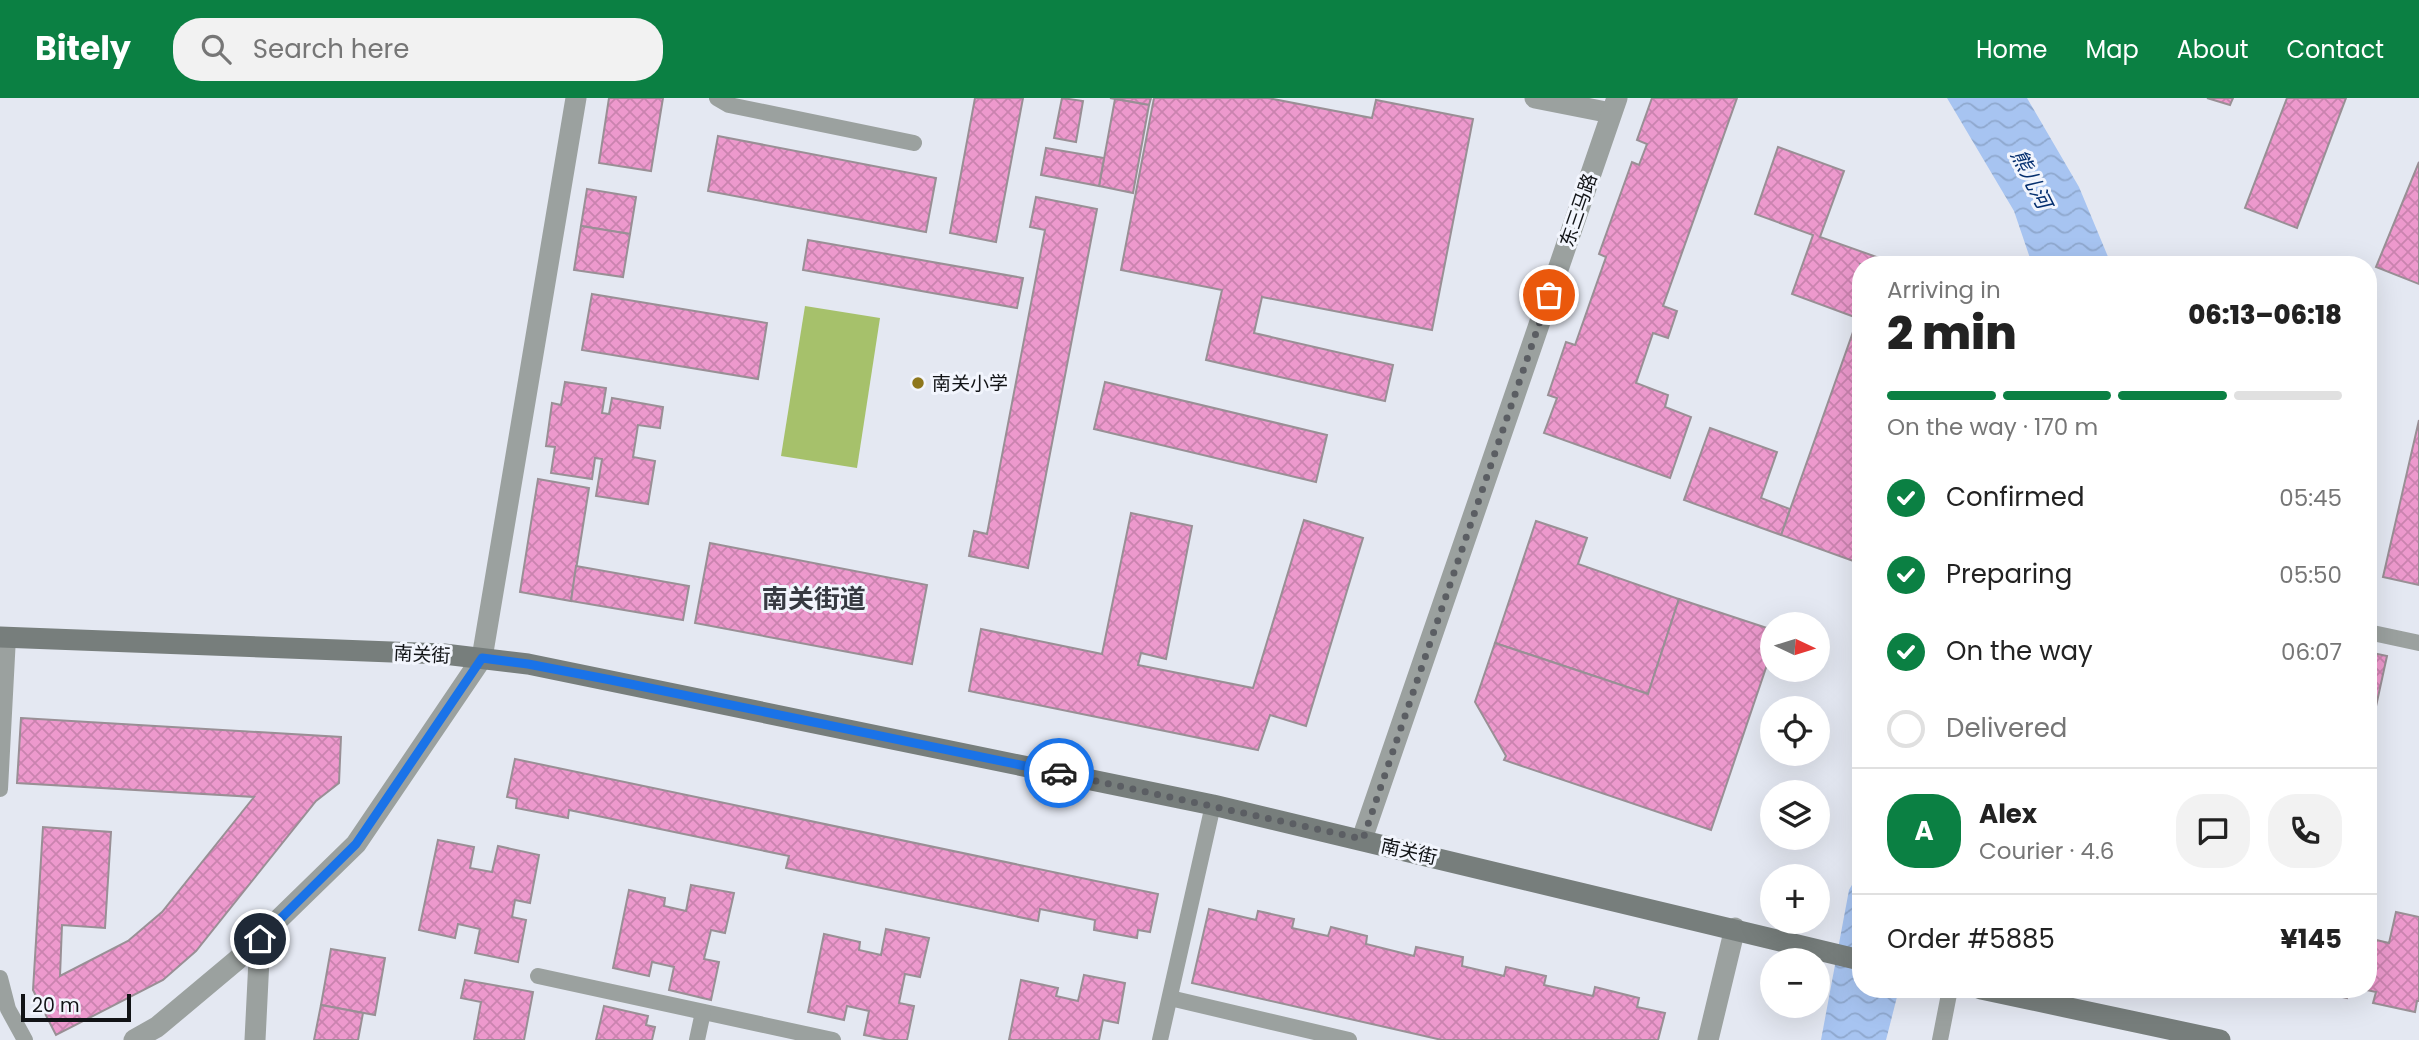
<!DOCTYPE html>
<meta charset="utf-8">
<style>
:root{--surface:#fff;--page:#f2f2f2;--text:#222;--muted:#767676;--line:#e0e0e0;--accent:#0b8043}
body{margin:0;font-family:Poppins,"Noto Sans SC",sans-serif;background:var(--page);color:var(--text);height:100vh;display:flex;flex-direction:column;font-size:26px;white-space:nowrap}
*{box-sizing:border-box;margin:0}
p{font-size:23px;color:var(--muted)}
.icon{flex:none;width:38px;height:38px;fill:none;stroke:currentColor;stroke-width:2;stroke-linecap:round;stroke-linejoin:round}
.map{position:relative;flex:1;overflow:hidden}
.drawer{position:absolute;left:1852px;top:158px;width:525px;height:742px;display:flex;flex-direction:column;background:var(--surface);border-radius:28px;box-shadow:0 7px 28px #0002}
.drawer>*{flex:none}
.needle{width:46px;rotate:94deg}
.controls{position:absolute;left:1760px;top:514px;display:grid;gap:14px}
.controls a{display:grid;place-items:center;width:70px;height:70px;border-radius:50%;background:var(--surface);box-shadow:0 7px 28px #0002;font-size:35px}
.scale{position:absolute;left:21px;bottom:18px;width:110px;box-sizing:border-box;padding-left:7px;border:4px solid #111316;border-top:0;font-size:19px;line-height:24px;white-space:nowrap;color:#111316;-webkit-text-stroke:5px #f2f5fd;paint-order:stroke}
.pin{position:absolute;display:grid;place-items:center;width:60px;height:60px;color:#fff;margin:-30px;border:4px solid #fff;border-radius:50%;box-shadow:0 2px 7px #0007}
.courier{position:absolute;display:grid;place-items:center;width:70px;height:70px;margin:-35px;border:5px solid #1a73e8;border-radius:50%;background:#fff;color:#222;box-shadow:0 2px 9px #0007}
.overview em{font-style:normal;font-weight:800}
.overview div{display:flex;flex-direction:column-reverse}
.overview{display:flex;align-items:center;justify-content:space-between;height:119px;padding:0 35px}
h1{font-size:46px;font-weight:800;line-height:52px}
.bar{display:grid;grid-template-columns:repeat(4,1fr);gap:10px 7px;align-content:center;height:84px;padding:0 35px}
.bar i{height:9px;border-radius:5px;background:var(--line)}
.bar .current{background:var(--accent)}
.bar p{grid-column:span 4}
.line{display:flex;align-items:center;gap:18px;padding:0 35px;border-top:2px solid var(--line)}
.line div{flex:1}
.round{display:grid;place-items:center;flex:none;width:74px;height:74px;border-radius:28px;background:var(--page)}
ol{padding:0 35px;list-style:none}
li{display:flex;align-items:center;gap:21px;height:77px}
li p{margin-inline-start:auto}
li .icon{padding:7px;border-radius:50%;background:var(--accent);color:#fff;stroke-width:4}
li:last-child{color:var(--muted)}
li i{width:38px;height:38px;border:4px solid var(--line);border-radius:50%}
header{display:flex;align-items:center;gap:42px;box-sizing:border-box;height:98px;padding:0 35px;background:var(--accent);color:#fff}
header strong{font-size:33px}
nav{display:flex;gap:38px;margin-inline-start:auto;font-size:24px}
.search{width:490px;height:63px;background:var(--page);display:flex;align-items:center;gap:18px;box-sizing:border-box;padding:0 24px;border-radius:28px;color:var(--muted);font-size:26px}
.map>svg:first-child{display:block}
</style>
<header>
<strong>Bitely</strong>
<div class="search"><svg class="icon" aria-label="search" viewBox="0 0 24 24"><circle cx="10" cy="10" r="6"/><path d="M15 15l6 6"/></svg>Search here</div>
<nav><a>Home</a><a>Map</a><a>About</a><a>Contact</a></nav>
</header>
<div class="map">
<svg width="2419" height="942" viewBox="0 0 2419 942">
<defs>
<pattern id="water-waves" width="16" height="10" patternUnits="userSpaceOnUse" patternTransform="scale(1.75)"><rect width="16" height="10" fill="#a7c4f1"/><path d="M0 5q4-4 8 0t8 0" fill="none" stroke="#8fa8ce"/></pattern>
<pattern id="building-cross-hatch" width="8" height="8" patternUnits="userSpaceOnUse" patternTransform="scale(1.75)"><rect width="8" height="8" fill="#ed99cd"/><path d="M0 0l8 8M0 8l8-8" fill="none" stroke="#ca83af"/></pattern>
</defs>
<rect width="100%" height="100%" fill="#e4e8f2"/>
<path fill="#a6c16b" d="M805 208 880 220 857 370 781 358Z"/>
<g fill="url(#water-waves)">
<path d="M1947 0H2027L2079 89 2111 166H2032L2014 113Z"/>
<path d="M1860 773V891H1899L1886 942H1821L1849 792Z"/>
</g>
<g fill="url(#building-cross-hatch)" stroke="#998f95" stroke-width="2">
<path d="M609 0H663L651 73 599 65Z"/>
<path d="M975 0H1023L996 144 950 135Z"/>
<path d="M1062 0 1083 3 1076 44 1054 40Z"/>
<path d="M1110 0H1151L1149 7Z"/>
<path d="M1154 0H1268L1372 20 1376 2 1473 21 1432 232 1262 199 1254 235 1393 267 1385 303 1206 262 1222 192 1121 172Z"/>
<path d="M1652 0H1737L1663 208 1677 213 1668 240 1653 235 1636 285 1668 297 1665 309 1691 319 1670 380 1544 335 1557 300 1548 297 1566 244 1575 247 1606 159 1599 156 1632 64 1639 67 1647 46 1637 42Z"/>
<path d="M2207 0H2233L2230 7Z"/>
<path d="M2287 0H2346L2297 130 2245 110Z"/>
<path d="M1115 1 1149 7 1133 95 1099 88Z"/>
<path d="M718 38 936 80 926 134 708 93Z"/>
<path d="M1778 49 1844 73 1820 139 1888 163 1887 166H1860V221L1792 196 1813 137 1755 116Z"/>
<path d="M1046 50 1104 60 1099 88 1041 77Z"/>
<path d="M2419 64V186L2376 169Z"/>
<path d="M587 91 636 99 630 136 581 128Z"/>
<path d="M1036 99 1097 111 1028 470 969 458 974 433 987 436 1045 132 1030 129Z"/>
<path d="M581 128 630 136 623 179 574 172Z"/>
<path d="M808 142 1023 180 1017 210 803 172Z"/>
<path d="M592 196 767 225 758 281 582 252Z"/>
<path d="M1858 220 1860 221V453L1856 464 1781 437Z"/>
<path d="M565 284 606 290 602 315 609 316 612 300 663 309 660 330 638 327 633 359 655 363 648 406 596 398 602 361 595 360 592 381 551 375 555 349 546 348 552 305 561 307Z"/>
<path d="M1105 284 1327 337 1316 384 1094 331Z"/>
<path d="M2419 322V487L2383 479Z"/>
<path d="M1710 330 1777 354 1761 400 1790 411 1781 437 1684 402Z"/>
<path d="M538 381 589 390 571 503 520 494Z"/>
<path d="M1131 415 1192 428 1166 561 1141 555 1138 567 1253 590 1304 422 1363 440 1306 628 1270 617 1258 652 969 593 981 531 1102 556Z"/>
<path d="M1536 423 1587 440 1578 466 1679 501 1648 596 1495 545Z"/>
<path d="M710 445 927 487 912 566 695 525Z"/>
<path d="M576 468 689 488 683 522 571 503Z"/>
<path d="M1679 501 1773 532V549L1711 732 1504 662 1506 658 1475 604 1495 545 1648 596Z"/>
<path d="M2368 554 2387 558 2368 645Z"/>
<path d="M21 620 341 639 339 685 316 703 196 853 163 882 56 937 33 892 43 729 111 734 105 830 62 827 60 878 128 843 162 814 254 699 17 685Z"/>
<path d="M515 661 1158 796 1150 834 1138 832 1137 840 1094 832 1095 822 1040 811 1038 823 786 770 789 758 569 712 568 720 516 710 517 701 507 699Z"/>
<path d="M438 742 474 749 470 770 492 774 498 748 539 757 530 805 515 802 512 819 526 822 518 864 475 855 480 831 458 826 455 840 419 832Z"/>
<path d="M691 787 734 795 725 835 711 832 704 861 719 864 711 902 669 892 674 869 652 864 649 878 613 870 629 792 665 800 664 808 686 813Z"/>
<path d="M1209 811 1256 822 1258 813 1294 821 1292 830 1328 838 1331 829 1367 838 1366 846 1414 858 1416 849 1463 859 1462 868 1504 878 1506 869 1546 878 1544 887 1593 898 1595 889 1639 900 1637 909 1665 915 1658 942H1442L1192 885Z"/>
<path d="M2396 814 2419 819V903H2417L2415 914 2373 905 2376 894 2362 891H2368V840L2389 845Z"/>
<path d="M886 831 929 840 920 879 905 876 899 905 914 908 907 942H889L864 937 869 913 847 908 844 922 808 914 824 836 860 844 859 852 881 857Z"/>
<path d="M331 851 385 860 375 917 321 907Z"/>
<path d="M1084 877 1125 885 1118 925 1103 922 1099 942H1009L1021 882 1058 890 1056 898 1078 903Z"/>
<path d="M465 882 533 894 524 942H474L481 904 461 900Z"/>
<path d="M2307 891H2349L2347 900Z"/>
<path d="M321 907 363 915 358 942H314Z"/>
<path d="M604 908 648 918 646 927 655 929 652 942H596Z"/>
</g>
<g fill="none" stroke-linecap="round" stroke-linejoin="round">
<g stroke="#9ba19f" stroke-width="16">
<path d="M717 0 729 7 914 45"/>
<path d="M2368 534 2419 545"/>
<path d="M0 691 8 539"/>
<path d="M538 878 833 942"/>
<path d="M0 880 8 911 25 942"/>
<path d="M1170 900 1349 942"/>
<path d="M697 942 703 914"/>
<path d="M1160 942 1213 707"/>
<path d="M1940 942 1950 891"/>
</g>
<g stroke="#9ba19f" stroke-width="21">
<path d="M1535 0 1611 15"/>
<path d="M1362 741 1617 0"/>
<path d="M134 942 157 929 237 862 356 746 482 560 576 0"/>
<path d="M255 942 260 841"/>
<path d="M1708 942 1735 830"/>
</g>
<g stroke="#777e7c" stroke-width="21">
<path d="M0 539 444 556 528 566 1213 707 1860 862"/>
<path d="M1981 891 2220 942"/>
</g>
</g>
<g fill="none" stroke-linecap="round" stroke-linejoin="round">
<path stroke="#5b5e63" stroke-width="7" stroke-dasharray="0 12.6" d="M1059 675 1363 741 1549 197"/>
<path stroke="#1a73e8" stroke-width="9" d="M260 841 356 746 482 560 528 566 611 582 1059 675"/>
</g>
<circle fill="#8e771c" stroke="#f2f5fd" stroke-width="2.5" cx="918" cy="285" r="7"/>
<g text-anchor="middle" stroke-width="6" stroke-linejoin="round" paint-order="stroke">
<g font-size="19" fill="#111316" stroke="#f2f5fd">
<text transform="translate(1578 112) rotate(-71)" y="7">东三马路</text>
<text transform="translate(422 556) rotate(3)" y="7">南关街</text>
<text transform="translate(1409 753) rotate(13)" y="7">南关街</text>
</g>
<g font-size="19" fill="#111316" stroke="#f2f5fd" text-anchor="start">
<text x="932" y="292">南关小学</text>
</g>
<g font-size="21" font-style="italic" fill="#052f6f" stroke="#f2f5fd">
<text transform="translate(2031 81) rotate(63)" y="7">熊儿河</text>
</g>
<g font-size="26" font-weight="bold" fill="#373a42" stroke="#f2f5fd">
<text x="814" y="510">南关街道</text>
</g>
</g>
</svg>
<div class="controls">
<a><svg class="needle" viewBox="-14 -14 28 28"><path d="M0-13l5 13h-10z" fill="#e53935"/><path d="M0 13l5-13h-10z" fill="#767676"/></svg></a>
<a><svg class="icon" aria-label="locate" viewBox="0 0 24 24"><circle cx="12" cy="12" r="6"/><path d="M12 2v4M12 18v4M2 12h4M18 12h4"/></svg></a>
<a><svg class="icon" aria-label="layers" viewBox="0 0 24 24"><path d="M12 4l9 5-9 5-9-5zM3 14l9 5 9-5"/></svg></a>
<a>+</a>
<a>−</a>
</div>
<div class="scale">20 m</div>
<div class="pin" style="left:1549px;top:197px;background:#ea580c"><svg class="icon" aria-label="bag" viewBox="0 0 24 24"><path d="M5 8h14l-1 12H6zM9 8a3 3 0 0 1 6 0"/></svg></div>
<div class="pin" style="left:260px;top:841px;background:#1f2937"><svg class="icon" aria-label="home" viewBox="0 0 24 24"><path d="M3 11l9-7 9 7M6 9v11h12V9"/></svg></div>
<div class="courier" style="left:1059px;top:675px"><svg class="icon" aria-label="car" viewBox="0 0 24 24"><path d="M5 17H2v-5l4-1 3-4h7l3 4 3 1v5h-3M9 17h6M6 11h13"/><circle cx="7" cy="17" r="2"/><circle cx="17" cy="17" r="2"/></svg></div>
<section class="drawer">
<div class="overview"><div><h1>2 min</h1><p>Arriving in</p></div><em>06:13–06:18</em></div>
<div class="bar"><i class="current"></i><i class="current"></i><i class="current"></i><i></i><p>On the way · 170 m</p></div>
<ol>
<li><svg class="icon" aria-label="check" viewBox="0 0 24 24"><path d="M5 12l5 5 9-10"/></svg>Confirmed<p>05:45</p></li>
<li><svg class="icon" aria-label="check" viewBox="0 0 24 24"><path d="M5 12l5 5 9-10"/></svg>Preparing<p>05:50</p></li>
<li><svg class="icon" aria-label="check" viewBox="0 0 24 24"><path d="M5 12l5 5 9-10"/></svg>On the way<p>06:07</p></li>
<li><i></i>Delivered</li>
</ol>
<div class="line" style="height:126px"><b class="round" style="background:var(--accent);color:#fff">A</b><div><b>Alex</b><p>Courier · 4.6</p></div><a class="round"><svg class="icon" aria-label="chat" viewBox="0 0 24 24"><path d="M4 5h16v11H9l-5 4z"/></svg></a><a class="round"><svg class="icon" aria-label="phone" viewBox="0 0 24 24"><path d="M5 4h4l2 5-3 2q2 4 5 5l2-3 5 2v4C11 20 4 13 5 4z"/></svg></a></div>
<div class="line" style="height:91px"><div>Order #5885</div><b>¥145</b></div>
</section>
</div>
